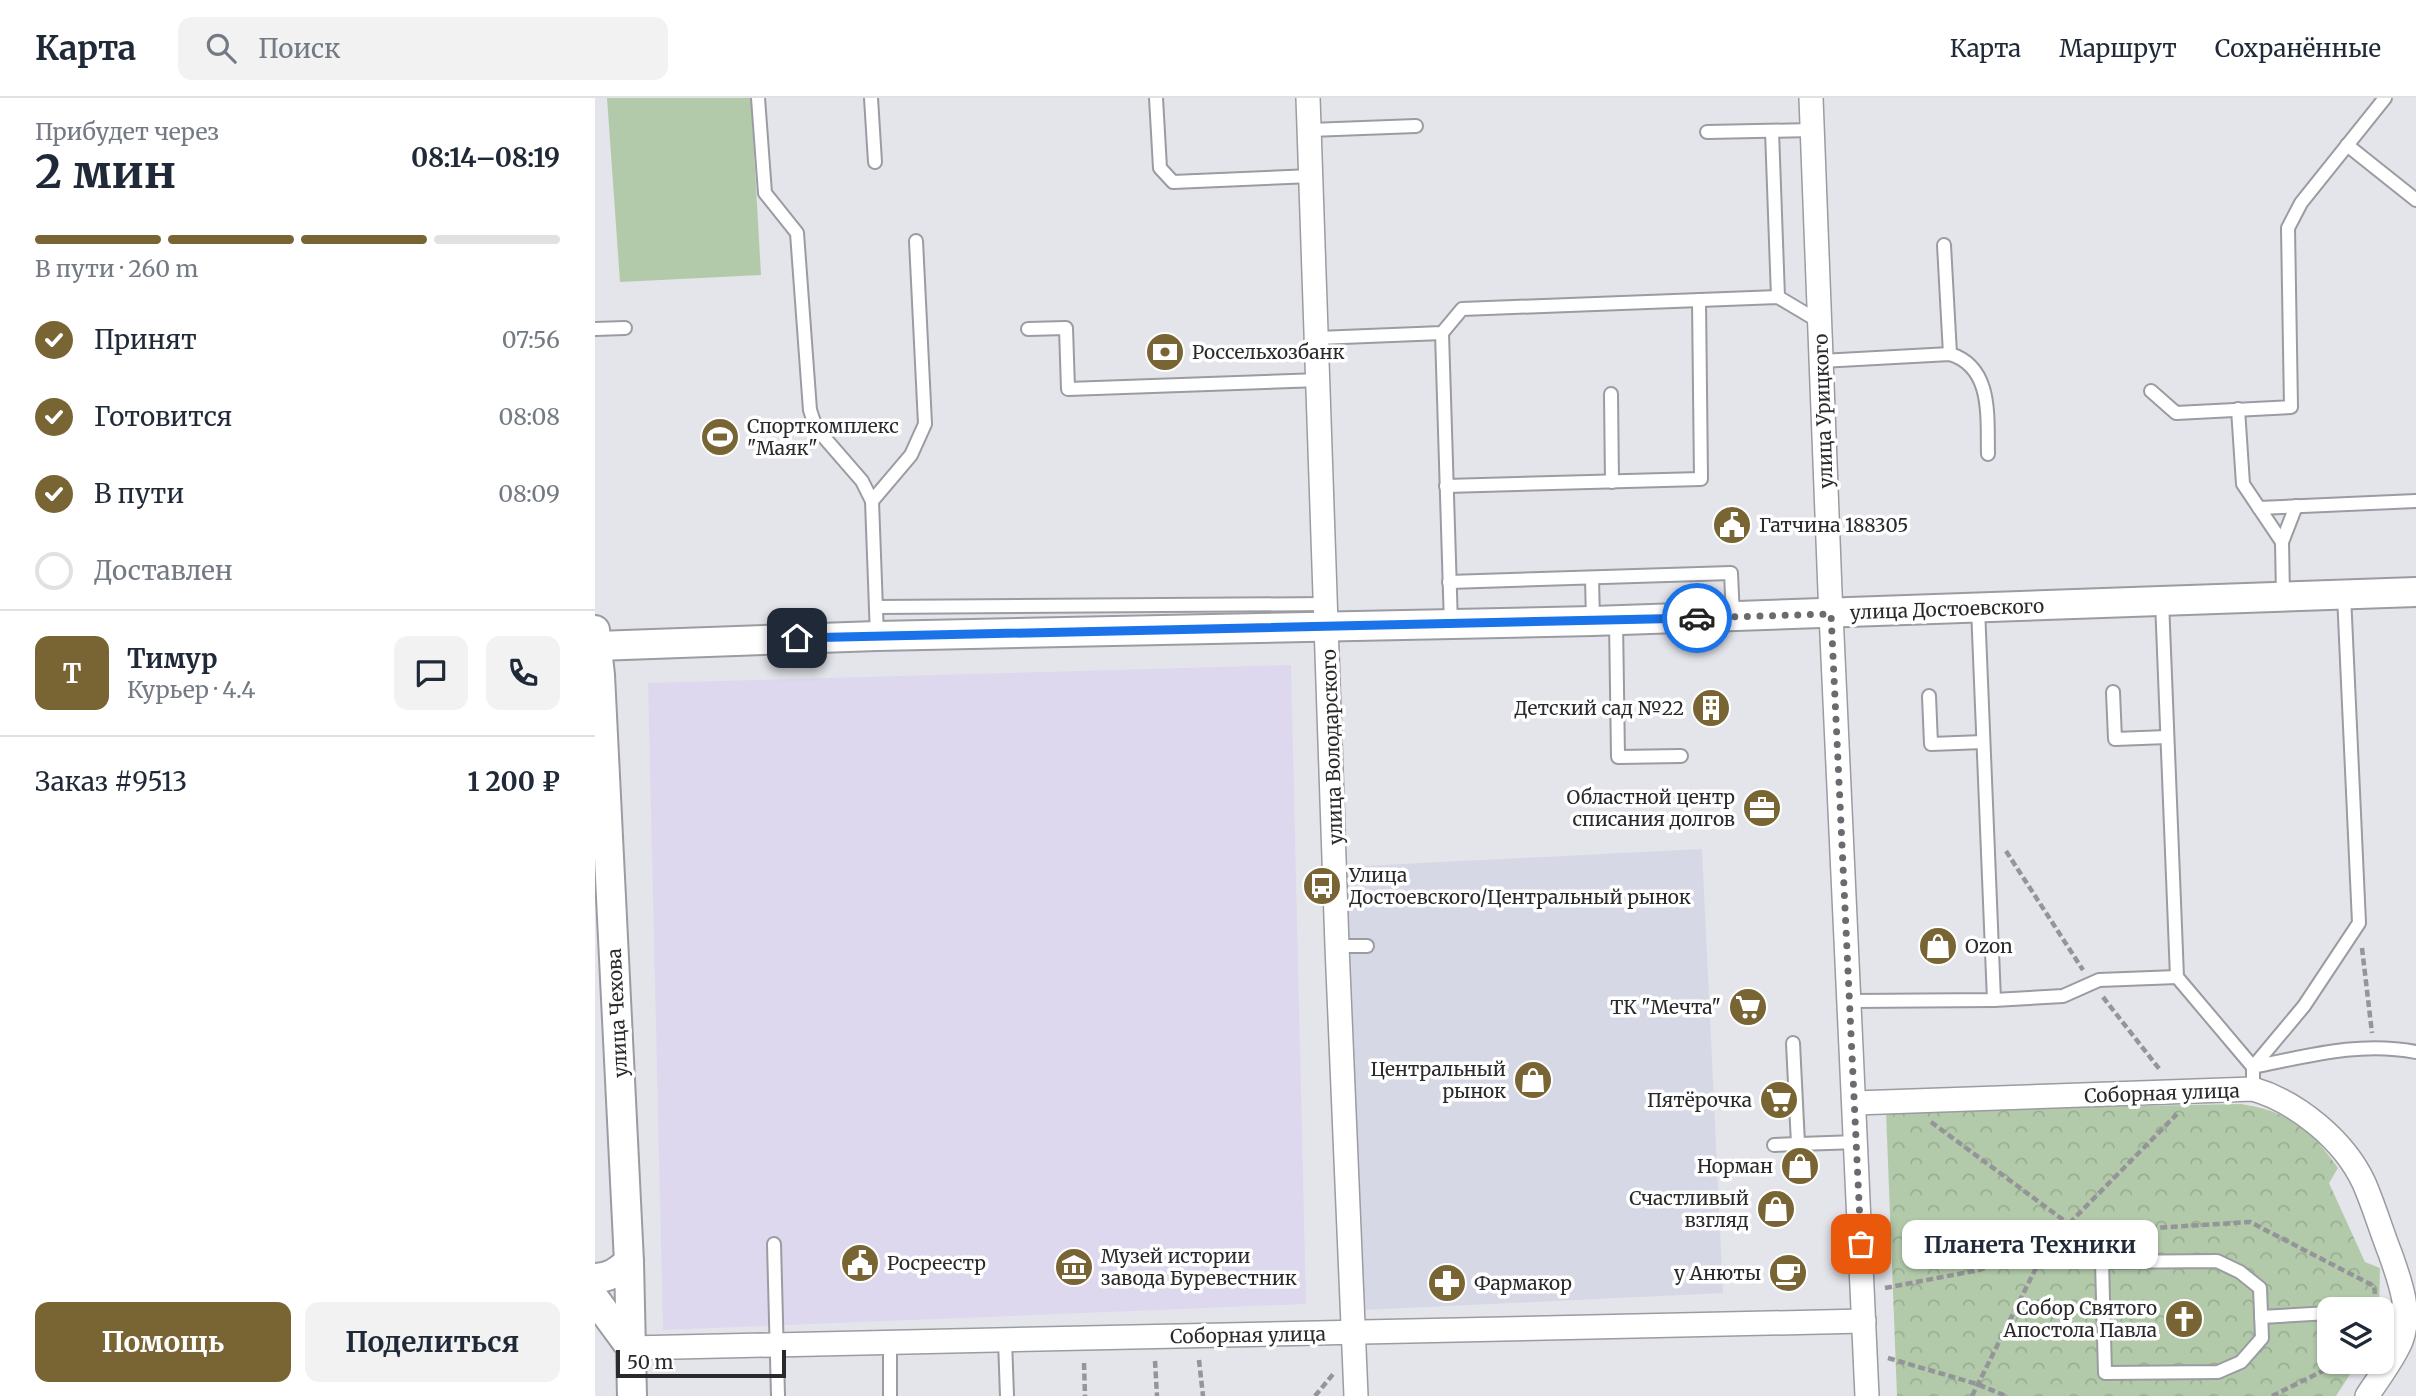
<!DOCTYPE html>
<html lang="ru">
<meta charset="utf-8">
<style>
:root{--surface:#fff;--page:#f2f2f3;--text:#1f2937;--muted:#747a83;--line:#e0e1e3;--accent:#786533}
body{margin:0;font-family:Merriweather,serif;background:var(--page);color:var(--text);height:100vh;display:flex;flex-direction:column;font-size:26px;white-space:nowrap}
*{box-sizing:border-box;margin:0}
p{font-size:23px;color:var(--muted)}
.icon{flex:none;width:38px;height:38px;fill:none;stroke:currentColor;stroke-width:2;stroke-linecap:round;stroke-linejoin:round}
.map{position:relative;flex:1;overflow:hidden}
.panel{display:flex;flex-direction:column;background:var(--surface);width:595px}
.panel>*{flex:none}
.fabs{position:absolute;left:1722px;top:1199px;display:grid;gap:14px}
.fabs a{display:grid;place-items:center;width:77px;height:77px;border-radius:14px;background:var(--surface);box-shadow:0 2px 5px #0004;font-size:35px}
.scale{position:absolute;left:21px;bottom:18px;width:170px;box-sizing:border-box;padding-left:7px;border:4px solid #2a2a2c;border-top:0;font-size:19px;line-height:24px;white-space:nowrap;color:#2a2a2c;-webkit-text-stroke:5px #fff;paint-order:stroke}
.pin{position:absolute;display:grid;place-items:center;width:60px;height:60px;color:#fff;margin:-30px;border-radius:14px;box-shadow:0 4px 10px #0006}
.courier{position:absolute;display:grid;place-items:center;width:70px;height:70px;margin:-35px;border:5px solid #1a73e8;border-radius:50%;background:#fff;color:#222;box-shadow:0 2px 9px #0007}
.bubble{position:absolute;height:49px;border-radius:14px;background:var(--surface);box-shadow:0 2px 5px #0004;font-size:23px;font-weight:700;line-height:49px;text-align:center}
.headline em{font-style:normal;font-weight:700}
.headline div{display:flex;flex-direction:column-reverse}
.headline{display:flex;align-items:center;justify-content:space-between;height:119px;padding:0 35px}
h1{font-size:46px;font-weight:700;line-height:52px}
.bar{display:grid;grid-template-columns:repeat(4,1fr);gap:10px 7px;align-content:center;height:84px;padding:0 35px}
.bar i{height:9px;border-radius:5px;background:var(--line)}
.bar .on{background:var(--accent)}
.bar p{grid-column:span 4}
.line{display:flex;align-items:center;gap:18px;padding:0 35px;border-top:2px solid var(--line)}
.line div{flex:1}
.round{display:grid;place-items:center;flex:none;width:74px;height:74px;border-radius:14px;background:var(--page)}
ol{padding:0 35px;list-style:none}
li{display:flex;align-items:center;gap:21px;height:77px}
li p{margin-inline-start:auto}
li .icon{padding:7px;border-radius:50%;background:var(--accent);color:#fff;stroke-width:4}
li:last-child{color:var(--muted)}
li i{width:38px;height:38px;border:4px solid var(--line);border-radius:50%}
.primary-button{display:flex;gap:14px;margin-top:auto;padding:14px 35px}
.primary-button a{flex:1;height:80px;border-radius:14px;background:var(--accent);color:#fff;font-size:28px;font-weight:700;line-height:80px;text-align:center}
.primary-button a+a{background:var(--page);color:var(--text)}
header{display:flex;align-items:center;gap:42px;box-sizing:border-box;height:98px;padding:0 35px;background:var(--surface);border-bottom:2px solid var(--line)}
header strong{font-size:33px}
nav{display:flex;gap:38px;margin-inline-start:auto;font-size:24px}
.search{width:490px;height:63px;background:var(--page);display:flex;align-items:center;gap:18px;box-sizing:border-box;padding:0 24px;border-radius:14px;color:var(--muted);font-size:26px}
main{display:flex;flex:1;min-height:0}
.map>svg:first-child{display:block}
</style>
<header>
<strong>Карта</strong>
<div class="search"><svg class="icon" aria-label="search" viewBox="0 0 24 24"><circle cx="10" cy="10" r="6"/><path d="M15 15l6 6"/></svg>Поиск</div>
<nav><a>Карта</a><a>Маршрут</a><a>Сохранённые</a></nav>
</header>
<main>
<section class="panel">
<div class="headline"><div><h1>2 мин</h1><p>Прибудет через</p></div><em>08:14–08:19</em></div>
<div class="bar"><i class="on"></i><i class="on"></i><i class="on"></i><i></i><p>В пути · 260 m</p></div>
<ol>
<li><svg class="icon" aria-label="check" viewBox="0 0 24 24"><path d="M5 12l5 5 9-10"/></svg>Принят<p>07:56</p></li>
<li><svg class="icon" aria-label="check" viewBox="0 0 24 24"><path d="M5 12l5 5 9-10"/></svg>Готовится<p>08:08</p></li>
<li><svg class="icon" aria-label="check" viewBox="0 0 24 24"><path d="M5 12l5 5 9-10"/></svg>В пути<p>08:09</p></li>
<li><i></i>Доставлен</li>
</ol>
<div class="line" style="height:126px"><b class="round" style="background:var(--accent);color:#fff">Т</b><div><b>Тимур</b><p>Курьер · 4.4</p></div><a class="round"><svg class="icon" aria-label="chat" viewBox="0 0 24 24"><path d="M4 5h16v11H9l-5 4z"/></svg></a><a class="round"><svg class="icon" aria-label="phone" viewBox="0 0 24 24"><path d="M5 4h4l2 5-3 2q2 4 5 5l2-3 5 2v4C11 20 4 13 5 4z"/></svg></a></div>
<div class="line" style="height:91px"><div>Заказ #9513</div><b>1 200 ₽</b></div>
<div class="primary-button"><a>Помощь</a><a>Поделиться</a></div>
</section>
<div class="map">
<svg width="1821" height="1298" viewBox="0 0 1821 1298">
<defs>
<pattern id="park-crowns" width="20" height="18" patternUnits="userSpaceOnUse" patternTransform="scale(1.75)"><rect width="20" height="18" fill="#b2caaa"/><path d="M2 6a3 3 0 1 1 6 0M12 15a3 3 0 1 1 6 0" fill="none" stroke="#99ae92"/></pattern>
</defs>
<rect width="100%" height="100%" fill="#e4e5eb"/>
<path fill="#d6d8e5" d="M1107 751 1128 1195 768 1212 747 769Z"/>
<path fill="#ded8ee" d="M696 567 711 1206 68 1232 53 585Z"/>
<path fill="#b2caaa" d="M12 0H156L166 177 25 184Z"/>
<path fill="url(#park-crowns)" d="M1646 1006C1693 1013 1716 1031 1743 1070L1734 1085 1770 1164 1785 1170 1784 1211H1734V1264H1763L1741 1298H1302L1291 1013Z"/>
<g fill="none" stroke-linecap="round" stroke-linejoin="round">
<defs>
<g id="service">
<path d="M163 0 170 95 202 135 215 312 221 330 267 383 277 403 282 538"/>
<path d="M276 0 280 64"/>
<path d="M561 0 565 70 578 84 717 78"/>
<path d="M715 32 821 28"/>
<path d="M1177 33 1183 199"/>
<path d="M1112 34 1218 32"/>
<path d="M1752 47 1821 102"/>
<path d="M1349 147 1355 256"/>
<path d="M0 231 30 230"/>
<path d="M433 231 471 230 473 291 725 282"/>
<path d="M847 235 856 527"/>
<path d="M723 240 847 235 867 211 1183 199 1225 224"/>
<path d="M1226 263 1355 256C1398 269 1392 319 1393 356"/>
<path d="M1556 293 1581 315 1696 309 1693 130 1706 105 1790 0"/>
<path d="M1016 296 1017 384"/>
<path d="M1643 311 1648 386 1687 444 1688 498"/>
<path d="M851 388 1106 381 1104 202"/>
<path d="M277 403 316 357 330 326 321 143"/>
<path d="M1664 410 1821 403"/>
<path d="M1687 444 1701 408"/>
<path d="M997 480 998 523"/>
<path d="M854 484 1136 475 1138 519"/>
<path d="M1567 503 1582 879 1658 969V991"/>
<path d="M281 509 733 506"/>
<path d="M1383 510 1399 902"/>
<path d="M1021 523 1023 659 1086 658"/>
<path d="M1518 594 1520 641 1572 639"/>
<path d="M1334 598 1336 646 1388 644"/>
<path d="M742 848H772"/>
<path d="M1256 903 1399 902 1468 898 1504 882 1582 879"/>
<path d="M1198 945 1203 1046"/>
<path d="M1658 969 1709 908 1764 825 1749 497"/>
<path d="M1658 969C1713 958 1765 943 1821 954"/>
<path d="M1179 1047 1262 1044"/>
<path d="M179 1146 183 1298"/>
<path d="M1622 1163 1645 1174 1665 1190 1667 1240 1646 1264 1623 1274 1510 1275 1507 1164Z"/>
<path d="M1787 1212 1810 1211"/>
<path d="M1666 1219 1734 1215"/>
<path d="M410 1242 412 1298"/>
<path d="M295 1245V1298"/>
</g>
<g id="minor">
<path d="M713 0 742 848 761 1298"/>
<path d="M1216 0 1235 494 1272 1298"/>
<path d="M1260 1005 1658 991C1702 1004 1749 1042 1769 1085 1779 1108 1786 1132 1795 1155 1805 1183 1817 1215 1806 1243 1798 1262 1783 1281 1772 1298"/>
<path d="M36 1250 1269 1223"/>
</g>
<g id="tertiary">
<path d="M0 532 5 577 34 1164 37 1298"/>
<path d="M2 548 282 538 998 523 1821 494"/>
<path d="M0 1180C15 1180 23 1173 34 1164"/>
<path d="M0 1201 36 1250"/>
</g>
</defs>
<use href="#service" stroke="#9a9ca1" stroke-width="16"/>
<use href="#minor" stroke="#9a9ca1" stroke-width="26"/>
<use href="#tertiary" stroke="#9a9ca1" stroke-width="32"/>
<g stroke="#949499" stroke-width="4.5" stroke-dasharray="7 3.5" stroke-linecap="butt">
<path d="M1411 753 1488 872"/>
<path d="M1767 850 1777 935"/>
<path d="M1508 899 1565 972"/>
<path d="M1336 1024 1486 1135"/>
<path d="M1290 1190 1384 1172 1494 1134 1655 1124 1779 1188 1780 1196"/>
<path d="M1293 1260 1382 1286 1411 1298"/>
<path d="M604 1262 608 1298"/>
<path d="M560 1263 562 1298"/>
<path d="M489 1265 490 1298"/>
<path d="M720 1298 739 1275"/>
<path d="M1377 1298 1452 1148 1582 1016"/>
<path d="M1677 1298 1746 1264"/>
</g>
<use href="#service" stroke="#fff" stroke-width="12"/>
<use href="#minor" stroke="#fff" stroke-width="23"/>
<use href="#tertiary" stroke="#fff" stroke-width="28"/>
</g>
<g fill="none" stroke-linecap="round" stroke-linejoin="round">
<path stroke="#6b6b6f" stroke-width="7" stroke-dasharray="0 12.6" d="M1102 520 1236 516 1266 1146"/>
<path stroke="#1a73e8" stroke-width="9" d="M202 540 1102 520"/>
</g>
<defs>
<symbol id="bank-disc" viewBox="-11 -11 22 22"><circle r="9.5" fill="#786533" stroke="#fff"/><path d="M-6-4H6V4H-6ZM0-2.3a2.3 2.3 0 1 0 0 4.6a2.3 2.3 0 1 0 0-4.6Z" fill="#fff"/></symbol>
<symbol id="stadium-disc" viewBox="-11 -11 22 22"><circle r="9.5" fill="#786533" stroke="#fff"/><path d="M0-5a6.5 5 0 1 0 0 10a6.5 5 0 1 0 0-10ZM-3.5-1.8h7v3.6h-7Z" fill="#fff"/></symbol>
<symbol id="civic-disc" viewBox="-11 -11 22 22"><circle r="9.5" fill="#786533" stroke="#fff"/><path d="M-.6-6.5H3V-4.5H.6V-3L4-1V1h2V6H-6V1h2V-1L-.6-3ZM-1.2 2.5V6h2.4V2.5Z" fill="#fff"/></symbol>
<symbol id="building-disc" viewBox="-11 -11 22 22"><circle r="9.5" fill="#786533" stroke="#fff"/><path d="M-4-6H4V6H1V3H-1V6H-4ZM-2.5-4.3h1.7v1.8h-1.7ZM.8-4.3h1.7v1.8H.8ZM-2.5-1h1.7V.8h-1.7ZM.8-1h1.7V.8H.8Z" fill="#fff"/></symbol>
<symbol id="office-disc" viewBox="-11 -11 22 22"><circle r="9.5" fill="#786533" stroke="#fff"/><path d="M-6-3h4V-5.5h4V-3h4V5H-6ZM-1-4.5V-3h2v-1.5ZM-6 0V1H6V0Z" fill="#fff"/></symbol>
<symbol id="bus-disc" viewBox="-11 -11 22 22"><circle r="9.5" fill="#786533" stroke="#fff"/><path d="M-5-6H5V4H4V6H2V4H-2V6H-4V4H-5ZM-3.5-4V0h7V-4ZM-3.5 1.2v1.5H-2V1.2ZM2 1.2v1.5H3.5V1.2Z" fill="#fff"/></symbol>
<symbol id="shop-disc" viewBox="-11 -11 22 22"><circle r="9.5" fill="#786533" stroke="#fff"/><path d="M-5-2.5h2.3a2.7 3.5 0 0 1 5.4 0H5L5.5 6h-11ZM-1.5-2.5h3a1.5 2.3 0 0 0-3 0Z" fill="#fff"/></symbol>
<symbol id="supermarket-disc" viewBox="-11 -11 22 22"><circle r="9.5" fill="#786533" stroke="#fff"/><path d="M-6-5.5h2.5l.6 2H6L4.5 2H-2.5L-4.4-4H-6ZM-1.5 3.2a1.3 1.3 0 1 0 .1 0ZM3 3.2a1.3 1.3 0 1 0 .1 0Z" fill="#fff"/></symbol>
<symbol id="museum-disc" viewBox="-11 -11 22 22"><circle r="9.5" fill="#786533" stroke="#fff"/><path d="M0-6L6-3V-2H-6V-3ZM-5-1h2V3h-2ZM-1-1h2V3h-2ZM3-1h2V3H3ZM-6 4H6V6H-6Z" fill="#fff"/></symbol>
<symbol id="cafe-disc" viewBox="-11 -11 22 22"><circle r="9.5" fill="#786533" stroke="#fff"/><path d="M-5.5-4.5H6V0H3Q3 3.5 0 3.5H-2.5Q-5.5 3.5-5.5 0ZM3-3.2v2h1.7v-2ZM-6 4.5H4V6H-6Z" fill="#fff"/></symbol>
<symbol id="pharmacy-disc" viewBox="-11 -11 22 22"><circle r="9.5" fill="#786533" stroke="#fff"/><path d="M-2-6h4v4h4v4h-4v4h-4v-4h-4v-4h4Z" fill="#fff"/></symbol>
<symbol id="church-disc" viewBox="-11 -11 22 22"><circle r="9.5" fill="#786533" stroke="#fff"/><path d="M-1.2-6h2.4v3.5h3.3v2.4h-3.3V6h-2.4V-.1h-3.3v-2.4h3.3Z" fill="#fff"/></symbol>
</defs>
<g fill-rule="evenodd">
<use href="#bank-disc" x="548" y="232" width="44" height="44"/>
<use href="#stadium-disc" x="103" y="317" width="44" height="44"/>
<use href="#civic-disc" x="1115" y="405" width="44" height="44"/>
<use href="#building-disc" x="1094" y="588" width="44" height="44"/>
<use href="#office-disc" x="1145" y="688" width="44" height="44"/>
<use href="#bus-disc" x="705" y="766" width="44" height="44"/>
<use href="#shop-disc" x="1321" y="826" width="44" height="44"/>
<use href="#supermarket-disc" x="1131" y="887" width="44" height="44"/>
<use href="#shop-disc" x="916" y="960" width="44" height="44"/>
<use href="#supermarket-disc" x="1162" y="980" width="44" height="44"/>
<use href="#shop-disc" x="1183" y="1046" width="44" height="44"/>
<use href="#shop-disc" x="1159" y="1089" width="44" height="44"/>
<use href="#civic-disc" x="243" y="1143" width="44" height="44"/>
<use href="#museum-disc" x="457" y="1147" width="44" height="44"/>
<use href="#cafe-disc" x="1171" y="1153" width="44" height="44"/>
<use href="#pharmacy-disc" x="830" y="1163" width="44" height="44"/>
<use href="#church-disc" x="1567" y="1199" width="44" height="44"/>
</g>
<g text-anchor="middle" stroke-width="7" stroke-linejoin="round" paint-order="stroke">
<g font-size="19" fill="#2a2a2c" stroke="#fff" text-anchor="end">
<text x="597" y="261" text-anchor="start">Россельхозбанк</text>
<text x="152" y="335" text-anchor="start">Спорткомплекс<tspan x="152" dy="22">"Маяк"</tspan></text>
<text x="1164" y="434" text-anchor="start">Гатчина 188305</text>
<text x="1089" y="617">Детский сад №22</text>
<text x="1140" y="706">Областной центр<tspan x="1140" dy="22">списания долгов</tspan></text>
<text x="754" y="784" text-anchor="start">Улица<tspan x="754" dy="22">Достоевского/Центральный рынок</tspan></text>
<text x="1370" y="855" text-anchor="start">Ozon</text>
<text x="1126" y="916">ТК "Мечта"</text>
<text x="911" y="978">Центральный<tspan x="911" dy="22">рынок</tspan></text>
<text x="1157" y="1009">Пятёрочка</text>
<text x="1178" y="1075">Норман</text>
<text x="1154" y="1107">Счастливый<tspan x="1154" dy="22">взгляд</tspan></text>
<text x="506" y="1165" text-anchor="start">Музей истории<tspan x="506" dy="22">завода Буревестник</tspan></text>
<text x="292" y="1172" text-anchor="start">Росреестр</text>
<text x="1166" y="1182">у Анюты</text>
<text x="879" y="1192" text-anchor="start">Фармакор</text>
<text x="1562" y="1217">Собор Святого<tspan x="1562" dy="22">Апостола Павла</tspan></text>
</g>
<g font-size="19" fill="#2a2a2c" stroke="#fff">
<text transform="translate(1228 313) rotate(-92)" y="7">улица Урицкого</text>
<text transform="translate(1352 511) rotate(-2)" y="7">улица Достоевского</text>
<text transform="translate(737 649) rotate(-92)" y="7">улица Володарского</text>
<text transform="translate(22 915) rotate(-93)" y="7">улица Чехова</text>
<text transform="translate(1567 995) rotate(-2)" y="7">Соборная улица</text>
<text transform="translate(653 1237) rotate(-1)" y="7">Соборная улица</text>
</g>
</g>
</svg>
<div class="fabs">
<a><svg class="icon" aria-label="layers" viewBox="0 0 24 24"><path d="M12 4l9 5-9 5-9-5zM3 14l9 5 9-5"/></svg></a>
</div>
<div class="scale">50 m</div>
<div class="pin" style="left:1266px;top:1146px;background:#ea580c"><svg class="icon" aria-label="bag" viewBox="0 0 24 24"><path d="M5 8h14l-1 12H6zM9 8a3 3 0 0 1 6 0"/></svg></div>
<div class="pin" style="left:202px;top:540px;background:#1f2937"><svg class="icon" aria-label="home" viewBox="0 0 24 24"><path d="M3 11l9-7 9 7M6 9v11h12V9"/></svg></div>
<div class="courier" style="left:1102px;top:520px"><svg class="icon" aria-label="car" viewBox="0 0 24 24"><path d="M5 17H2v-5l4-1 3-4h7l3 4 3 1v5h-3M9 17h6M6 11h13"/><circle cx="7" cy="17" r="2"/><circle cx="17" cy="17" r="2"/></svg></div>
<div class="bubble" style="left:1307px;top:1122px;width:256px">Планета Техники</div>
</div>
</main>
